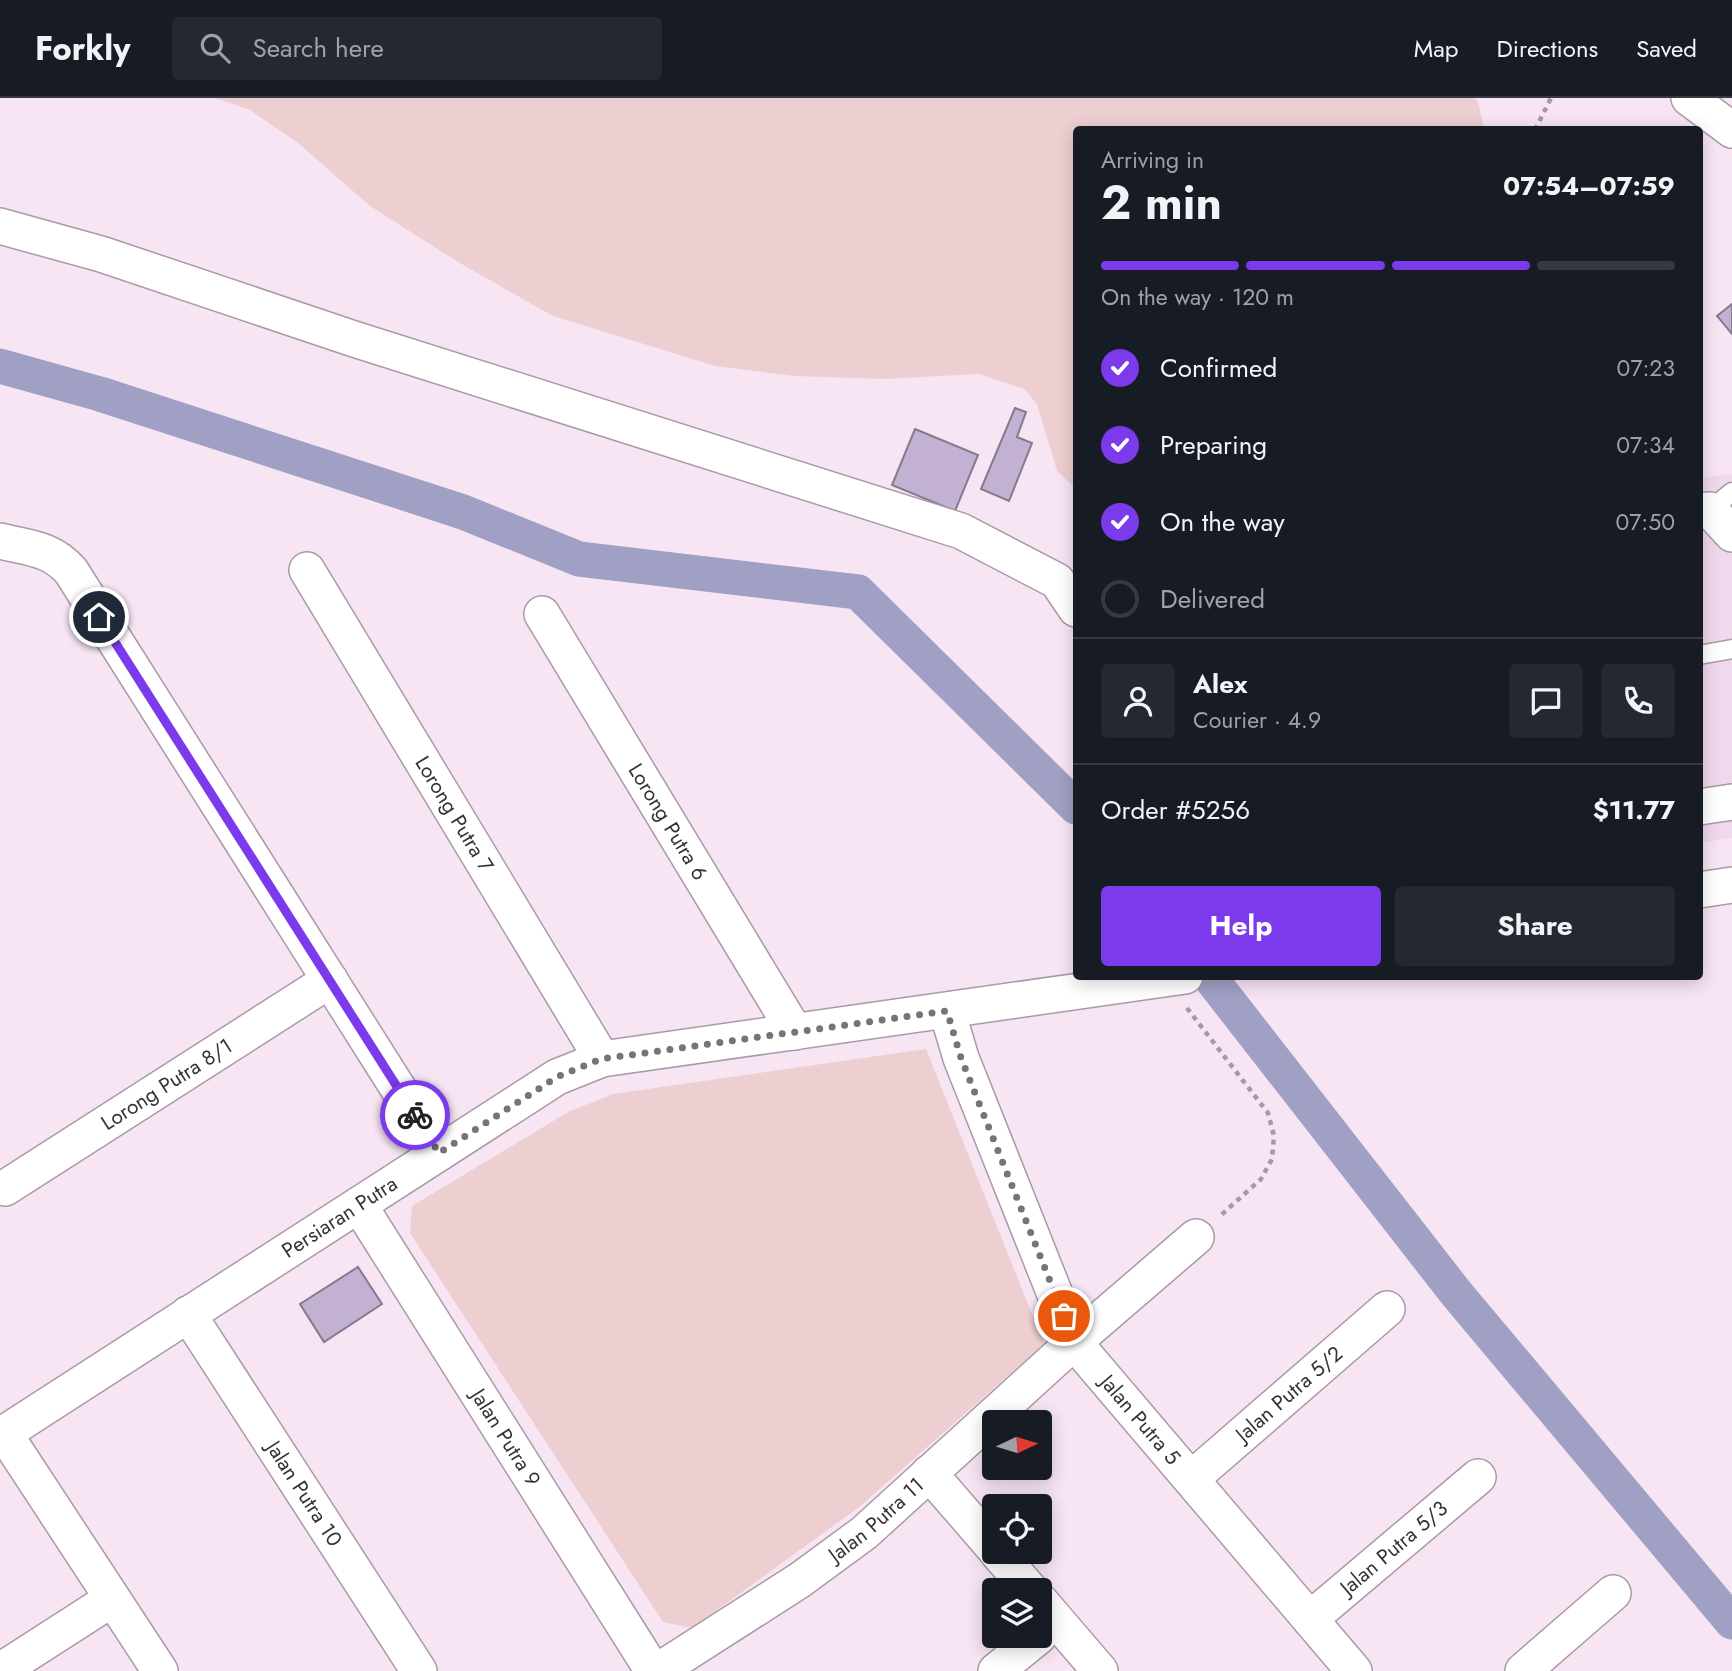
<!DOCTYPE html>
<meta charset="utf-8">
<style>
:root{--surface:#171b24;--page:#242831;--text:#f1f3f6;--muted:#9ea1a6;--line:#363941;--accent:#7c3aed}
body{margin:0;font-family:Jost,sans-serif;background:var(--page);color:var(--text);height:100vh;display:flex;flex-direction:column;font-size:26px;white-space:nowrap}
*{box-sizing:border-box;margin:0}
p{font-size:23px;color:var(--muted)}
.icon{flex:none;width:38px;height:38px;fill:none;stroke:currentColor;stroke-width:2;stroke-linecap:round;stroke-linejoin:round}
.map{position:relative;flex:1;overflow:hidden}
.drawer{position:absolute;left:1073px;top:28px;width:630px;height:854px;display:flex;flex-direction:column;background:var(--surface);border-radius:7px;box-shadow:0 4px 18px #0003}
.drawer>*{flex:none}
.needle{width:46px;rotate:86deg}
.buttons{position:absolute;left:982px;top:1312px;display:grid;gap:14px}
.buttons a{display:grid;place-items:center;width:70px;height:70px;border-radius:7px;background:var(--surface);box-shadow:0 4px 18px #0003;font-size:35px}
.pin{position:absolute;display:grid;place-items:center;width:60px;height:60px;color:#fff;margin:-30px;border:4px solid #fff;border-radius:50%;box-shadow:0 2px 7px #0007}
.courier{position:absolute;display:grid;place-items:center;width:70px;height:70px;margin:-35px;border:5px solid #7c3aed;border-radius:50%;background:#fff;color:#222;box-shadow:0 2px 9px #0007}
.overview em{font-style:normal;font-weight:700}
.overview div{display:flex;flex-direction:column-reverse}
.overview{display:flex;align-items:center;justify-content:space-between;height:119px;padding:0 28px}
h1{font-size:46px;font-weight:700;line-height:52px}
.bar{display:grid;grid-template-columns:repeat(4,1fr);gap:10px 7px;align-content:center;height:84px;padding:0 28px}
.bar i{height:9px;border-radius:5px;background:var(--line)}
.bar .active{background:var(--accent)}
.bar p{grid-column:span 4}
.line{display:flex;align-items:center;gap:18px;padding:0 28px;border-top:2px solid var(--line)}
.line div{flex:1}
.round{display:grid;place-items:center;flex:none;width:74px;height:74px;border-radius:7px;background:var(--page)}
ol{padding:0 28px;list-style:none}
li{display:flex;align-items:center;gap:21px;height:77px}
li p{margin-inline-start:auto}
li .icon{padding:7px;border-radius:50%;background:var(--accent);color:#fff;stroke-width:4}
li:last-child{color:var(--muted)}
li i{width:38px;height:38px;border:4px solid var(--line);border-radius:50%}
.button{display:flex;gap:14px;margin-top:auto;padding:14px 28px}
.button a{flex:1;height:80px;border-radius:7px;background:var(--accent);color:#fff;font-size:28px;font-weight:700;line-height:80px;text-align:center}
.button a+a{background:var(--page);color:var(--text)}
header{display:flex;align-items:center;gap:42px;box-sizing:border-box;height:98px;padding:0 35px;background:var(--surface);border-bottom:2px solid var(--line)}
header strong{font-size:33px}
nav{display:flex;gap:38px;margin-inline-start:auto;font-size:24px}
.search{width:490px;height:63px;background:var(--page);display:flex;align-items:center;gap:18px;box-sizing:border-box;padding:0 24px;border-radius:7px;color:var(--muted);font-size:26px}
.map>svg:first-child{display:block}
</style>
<header>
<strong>Forkly</strong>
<div class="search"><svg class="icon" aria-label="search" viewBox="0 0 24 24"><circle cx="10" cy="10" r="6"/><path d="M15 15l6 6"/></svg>Search here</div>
<nav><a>Map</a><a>Directions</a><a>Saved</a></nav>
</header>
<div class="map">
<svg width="1732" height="1573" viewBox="0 0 1732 1573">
<rect width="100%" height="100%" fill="#f7e5f4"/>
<path fill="#f0d8ed" d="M1732 376V740L1699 745V380Z"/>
<g fill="#eecfd1">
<path d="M215 0H1474L1478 4 1484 31 1076 32V391L1057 373 1037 306 1024 291 979 276 884 281 795 278 715 268 553 218 458 164 370 108 298 45 250 12Z"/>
<path d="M926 951 1044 1246 858 1410 692 1530 663 1524 410 1135 412 1108 568 1014 613 996Z"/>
</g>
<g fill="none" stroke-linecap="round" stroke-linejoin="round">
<g stroke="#a0a0c5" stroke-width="35">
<path d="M0 268 100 296 463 414 579 461 858 494 1076 709"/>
<path d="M1212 882 1456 1195 1732 1524"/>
</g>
</g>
<g fill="#c3b1d4" stroke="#837b8c" stroke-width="2">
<path d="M1732 206V236L1717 218Z"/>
<path d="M1015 310 1026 314 1017 339 1032 345 1009 403 981 391Z"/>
<path d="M915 331 978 357 955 413 892 387Z"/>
<path d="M358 1169 382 1206 324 1244 300 1206Z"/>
</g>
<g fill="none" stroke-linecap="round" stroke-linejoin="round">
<defs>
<g id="service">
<path d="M1710 412 1732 394"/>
<path d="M1699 557 1732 551"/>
</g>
<g id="minor">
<path d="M1689 0 1732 32"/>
<path d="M0 128 101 156 354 241 961 433 1057 483 1076 511"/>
<path d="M1699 413 1710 412 1732 436"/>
<path d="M0 443C28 450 51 450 71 473L439 1055"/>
<path id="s1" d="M307 472 602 961"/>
<path id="s2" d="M542 516 795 934"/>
<path d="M1699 709 1732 704"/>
<path d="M1699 792 1732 787"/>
<path id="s3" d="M947 913 961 960 1074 1244 1354 1573"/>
<path id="s4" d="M5 1090 330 882"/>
<path id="s5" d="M359 1107 653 1573"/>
<path id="s6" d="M188 1216 419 1573"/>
<path d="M4 1335 160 1573"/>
<path id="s7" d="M0 1338 557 979 602 961 1185 878"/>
<path d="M929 1375 994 1450"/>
<path id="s8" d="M1191 1381 1387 1211"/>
<path d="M997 1454 1031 1493"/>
<path d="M1040 1503 1100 1573"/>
<path id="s9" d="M1310 1521 1478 1379"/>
<path d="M0 1573 112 1501"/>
<path id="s10" d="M658 1573 800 1482 864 1435 1074 1244 1196 1139"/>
<path d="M996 1573 1039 1538"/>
<path d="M1523 1573 1613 1495"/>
</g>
</defs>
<use href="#service" stroke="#aa99a7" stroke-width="21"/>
<use href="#minor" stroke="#aa99a7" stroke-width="38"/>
<g stroke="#a699a4" stroke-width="4.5" stroke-dasharray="5 5" stroke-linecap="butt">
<path d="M1535 32 1551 0"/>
<path d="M1187 910 1268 1015 1274 1038 1272 1061 1261 1081 1220 1118"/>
</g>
<use href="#service" stroke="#fff" stroke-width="18"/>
<use href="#minor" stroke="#fff" stroke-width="35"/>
</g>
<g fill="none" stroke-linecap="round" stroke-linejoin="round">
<path stroke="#7b717a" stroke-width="7" stroke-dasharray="0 12.6" d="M415 1017 439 1055 557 979 601 961 947 913 961 960 1064 1218"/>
<path stroke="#7c3aed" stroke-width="9" d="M99 519 415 1017"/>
</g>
<g text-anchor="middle" stroke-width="5" stroke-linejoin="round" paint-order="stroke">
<g font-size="21" fill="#383238" stroke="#fff">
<text dy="7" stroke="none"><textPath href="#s1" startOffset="285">Lorong Putra 7</textPath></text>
<text dy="7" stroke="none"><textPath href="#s2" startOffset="243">Lorong Putra 6</textPath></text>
<text dy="7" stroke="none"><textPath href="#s4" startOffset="192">Lorong Putra 8/1</textPath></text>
<text dy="7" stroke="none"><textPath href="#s7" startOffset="404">Persiaran Putra</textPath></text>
<text dy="7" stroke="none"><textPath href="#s8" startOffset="130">Jalan Putra 5/2</textPath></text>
<text dy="7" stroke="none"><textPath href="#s3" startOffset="457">Jalan Putra 5</textPath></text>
<text dy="7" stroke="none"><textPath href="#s5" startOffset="275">Jalan Putra 9</textPath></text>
<text dy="7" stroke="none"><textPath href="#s6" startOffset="214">Jalan Putra 10</textPath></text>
<text dy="7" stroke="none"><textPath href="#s10" startOffset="266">Jalan Putra 11</textPath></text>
<text dy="7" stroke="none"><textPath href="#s9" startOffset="110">Jalan Putra 5/3</textPath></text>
</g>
</g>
</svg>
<div class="buttons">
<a><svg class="needle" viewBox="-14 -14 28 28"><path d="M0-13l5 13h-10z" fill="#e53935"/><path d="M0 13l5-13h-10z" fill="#9ea1a6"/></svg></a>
<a><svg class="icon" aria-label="locate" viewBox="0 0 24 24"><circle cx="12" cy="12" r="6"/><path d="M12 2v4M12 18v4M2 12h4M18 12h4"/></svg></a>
<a><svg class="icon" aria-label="layers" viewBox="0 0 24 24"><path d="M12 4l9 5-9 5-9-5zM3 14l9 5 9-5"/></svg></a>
</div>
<div class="pin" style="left:1064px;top:1218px;background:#ea580c"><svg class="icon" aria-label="bag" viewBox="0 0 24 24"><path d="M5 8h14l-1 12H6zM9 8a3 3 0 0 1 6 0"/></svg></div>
<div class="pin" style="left:99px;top:519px;background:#1f2937"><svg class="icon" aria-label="home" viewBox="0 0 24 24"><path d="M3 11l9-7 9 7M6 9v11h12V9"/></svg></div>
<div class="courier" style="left:415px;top:1017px"><svg class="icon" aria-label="bike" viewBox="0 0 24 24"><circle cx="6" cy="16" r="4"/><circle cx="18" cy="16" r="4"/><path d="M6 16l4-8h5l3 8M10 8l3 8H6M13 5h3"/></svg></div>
<section class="drawer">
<div class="overview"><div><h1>2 min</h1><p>Arriving in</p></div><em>07:54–07:59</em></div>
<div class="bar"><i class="active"></i><i class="active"></i><i class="active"></i><i></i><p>On the way · 120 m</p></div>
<ol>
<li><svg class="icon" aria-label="check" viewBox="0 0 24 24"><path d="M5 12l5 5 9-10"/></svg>Confirmed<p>07:23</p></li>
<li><svg class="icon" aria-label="check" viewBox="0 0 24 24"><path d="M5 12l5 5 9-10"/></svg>Preparing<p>07:34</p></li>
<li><svg class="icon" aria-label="check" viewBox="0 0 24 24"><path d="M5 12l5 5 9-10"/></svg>On the way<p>07:50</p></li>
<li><i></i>Delivered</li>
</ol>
<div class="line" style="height:126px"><a class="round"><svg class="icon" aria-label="person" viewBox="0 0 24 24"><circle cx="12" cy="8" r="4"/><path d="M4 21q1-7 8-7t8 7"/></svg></a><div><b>Alex</b><p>Courier · 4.9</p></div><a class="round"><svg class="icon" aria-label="chat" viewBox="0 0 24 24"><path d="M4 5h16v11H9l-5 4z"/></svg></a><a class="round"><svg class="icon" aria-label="phone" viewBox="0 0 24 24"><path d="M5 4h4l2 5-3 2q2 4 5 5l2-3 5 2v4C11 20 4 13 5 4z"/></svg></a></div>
<div class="line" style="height:91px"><div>Order #5256</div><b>$11.77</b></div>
<div class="button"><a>Help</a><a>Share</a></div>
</section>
</div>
